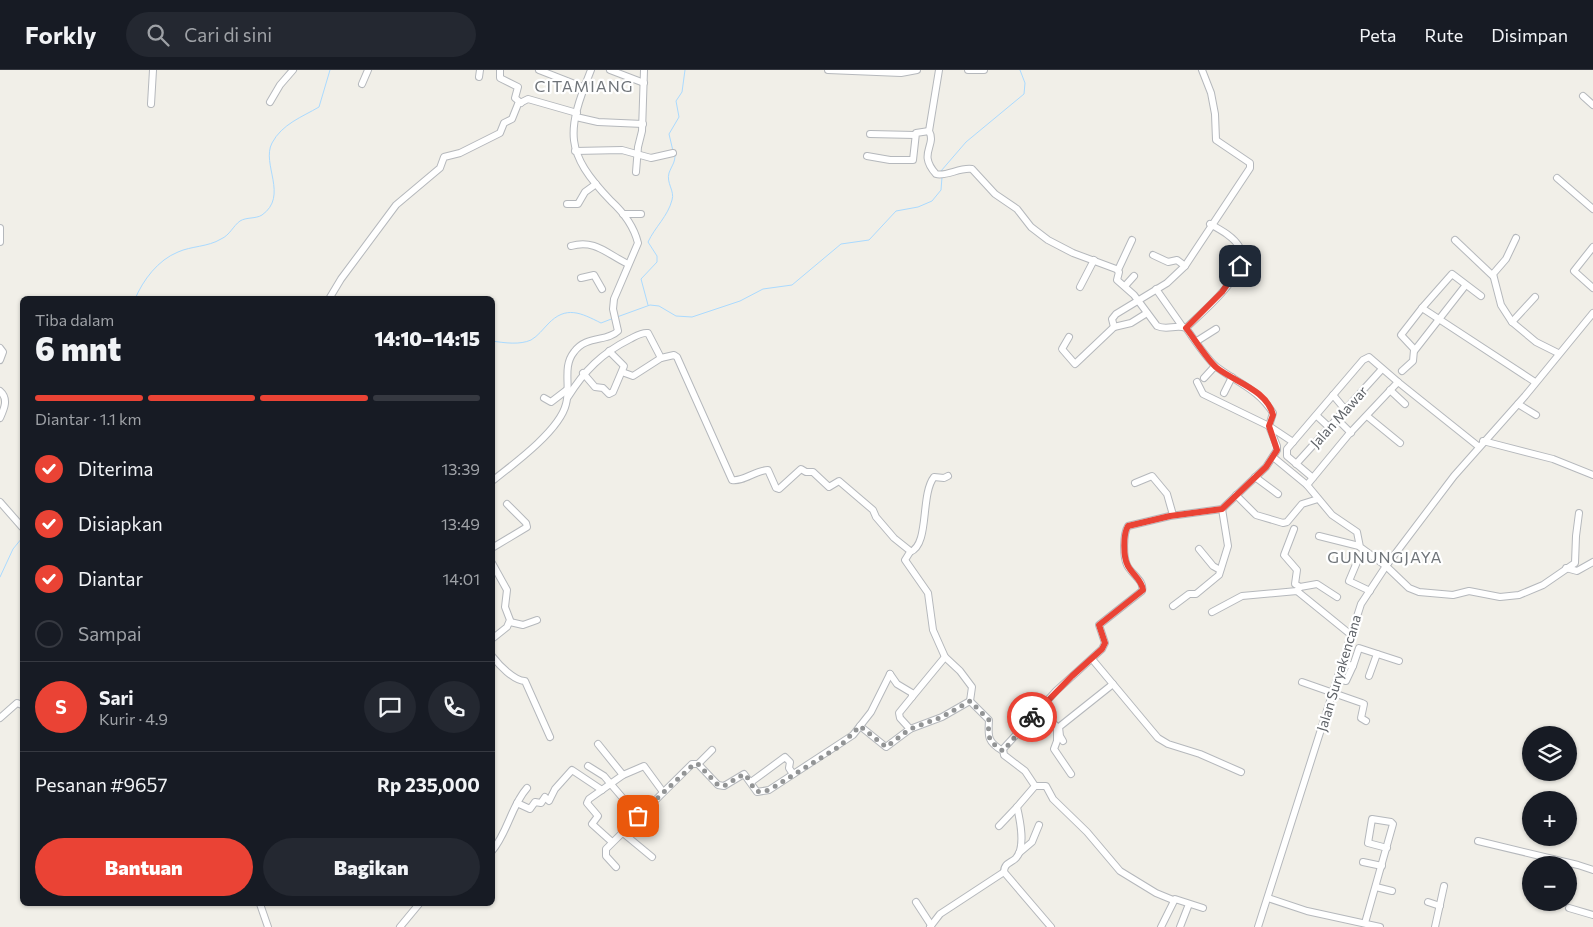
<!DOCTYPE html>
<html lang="id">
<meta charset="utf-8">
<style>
:root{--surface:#171b24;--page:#242831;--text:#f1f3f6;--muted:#9ea1a6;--line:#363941;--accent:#ea4335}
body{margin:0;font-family:Commissioner,sans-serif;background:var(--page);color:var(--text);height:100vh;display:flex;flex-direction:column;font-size:19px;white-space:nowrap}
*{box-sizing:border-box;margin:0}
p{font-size:16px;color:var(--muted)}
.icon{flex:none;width:28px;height:28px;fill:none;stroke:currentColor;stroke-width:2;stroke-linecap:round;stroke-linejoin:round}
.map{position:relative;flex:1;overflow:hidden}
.sheet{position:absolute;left:20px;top:226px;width:475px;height:610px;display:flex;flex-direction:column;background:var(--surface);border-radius:8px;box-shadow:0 1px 4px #0004}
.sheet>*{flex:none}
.tools{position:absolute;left:1522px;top:656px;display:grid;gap:10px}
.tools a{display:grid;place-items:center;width:55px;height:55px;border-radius:50%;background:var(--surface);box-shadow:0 1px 4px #0004;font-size:25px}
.pin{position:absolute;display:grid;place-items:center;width:42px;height:42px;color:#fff;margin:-21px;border-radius:10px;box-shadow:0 2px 8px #0006}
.courier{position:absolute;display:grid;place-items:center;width:50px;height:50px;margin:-25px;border:4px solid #ea4335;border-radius:50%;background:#fff;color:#222;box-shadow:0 1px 6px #0007}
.summary em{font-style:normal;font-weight:800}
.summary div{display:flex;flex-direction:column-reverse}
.summary{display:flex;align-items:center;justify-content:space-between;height:85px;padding:0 15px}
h1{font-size:32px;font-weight:800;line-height:38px}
.bar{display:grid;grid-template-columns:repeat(4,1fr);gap:8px 5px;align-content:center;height:60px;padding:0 15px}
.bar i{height:6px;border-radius:4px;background:var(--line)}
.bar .on{background:var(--accent)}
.bar p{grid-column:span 4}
.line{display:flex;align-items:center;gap:12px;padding:0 15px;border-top:1px solid var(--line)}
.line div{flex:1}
.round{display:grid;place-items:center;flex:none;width:52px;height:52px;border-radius:26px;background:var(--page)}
ol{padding:0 15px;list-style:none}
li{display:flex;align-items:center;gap:15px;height:55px}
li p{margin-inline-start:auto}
li .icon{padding:5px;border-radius:50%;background:var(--accent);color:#fff;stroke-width:4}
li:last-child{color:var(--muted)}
li i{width:28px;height:28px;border:2px solid var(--line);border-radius:50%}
.button{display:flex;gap:10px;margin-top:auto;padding:10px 15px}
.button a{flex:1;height:58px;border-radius:30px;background:var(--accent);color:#fff;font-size:20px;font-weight:800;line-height:58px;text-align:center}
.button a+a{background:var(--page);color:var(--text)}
header{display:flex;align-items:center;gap:30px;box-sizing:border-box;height:70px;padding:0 25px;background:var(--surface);border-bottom:1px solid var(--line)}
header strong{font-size:24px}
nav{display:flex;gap:28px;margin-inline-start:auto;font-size:18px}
.search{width:350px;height:45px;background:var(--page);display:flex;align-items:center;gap:12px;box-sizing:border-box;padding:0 18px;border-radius:28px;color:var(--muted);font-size:19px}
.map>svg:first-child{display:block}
</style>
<header>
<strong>Forkly</strong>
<div class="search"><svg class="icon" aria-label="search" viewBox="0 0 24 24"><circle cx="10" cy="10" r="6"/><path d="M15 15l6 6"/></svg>Cari di sini</div>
<nav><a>Peta</a><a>Rute</a><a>Disimpan</a></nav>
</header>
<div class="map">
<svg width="1593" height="857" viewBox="0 0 1593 857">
<rect width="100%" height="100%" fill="#f1efe8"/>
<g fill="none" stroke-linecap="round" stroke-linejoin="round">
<g stroke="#aadaff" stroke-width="1">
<path d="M673 81 669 64 679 47 676 31 682 22 685 0"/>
<path d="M941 101 966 72 1024 24 1025 13 1020 0"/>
<path d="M135 229C143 210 158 190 178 182 191 176 208 177 221 169 230 165 233 156 240 151 246 147 256 149 262 145 289 126 261 94 272 73 282 54 302 47 319 37L330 0"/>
<path d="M648 235 641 209 657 192V186L648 172C655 157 668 146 672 130 675 121 666 113 669 103 672 95 675 93 675 85"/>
<path d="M617 247 650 235 659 236 676 246 692 247 740 231 763 219 792 215 841 174 869 170 896 141 918 137 932 131 941 120 942 107"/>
<path d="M492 271C505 273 520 275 531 270 538 266 543 259 548 254 566 235 581 243 601 253L614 248"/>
<path d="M0 507 13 479 22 468"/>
</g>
<defs>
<g id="minor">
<path d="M500 0V8L518 17 515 28 521 33"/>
<path d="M539 0 585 18"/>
<path d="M610 0 644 13"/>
<path d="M828 0 901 3 917 0"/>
<path d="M939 0 929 61C937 76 917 83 936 104 946 107 960 97 972 99L995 124 1017 139 1031 157 1048 170 1073 183 1116 199 1119 202 1117 210 1134 225 1157 256C1167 261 1176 254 1186 258 1194 269 1208 291 1218 298 1238 313 1259 320 1273 343L1269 356 1277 376V380L1266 397 1222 439 1170 446 1128 456C1123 464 1123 486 1127 495 1131 504 1145 511 1142 521L1099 555 1105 573 1102 579 1056 621 1003 679 1004 685 1025 701 1035 716 1017 737C1020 750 1026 777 1016 788 1011 793 1004 793 1004 802L1051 857"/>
<path d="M968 0H984"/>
<path d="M479 7 480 0"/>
<path d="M362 14 368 0"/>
<path d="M1583 26 1593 35"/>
<path d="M270 32 280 15 293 0"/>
<path d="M151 34 153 0"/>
<path d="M576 47 598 52 643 54"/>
<path d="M870 64 915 65"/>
<path d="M575 81 622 80 651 88 673 83"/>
<path d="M867 86 890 90H913L916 63 929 61"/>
<path d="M636 102 638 77 642 61 644 0"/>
<path d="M1557 108 1593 139"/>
<path d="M567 134H578L585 122 596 114"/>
<path d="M623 144H641"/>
<path d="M0 158V172"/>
<path d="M1455 170 1493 206"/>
<path d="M571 176C595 169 607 184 628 194"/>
<path d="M1593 177 1574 201 1593 218"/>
<path d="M1153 185 1168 192 1177 190 1185 196"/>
<path d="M1118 200 1132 170"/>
<path d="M581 208 594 205 602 219"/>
<path d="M1125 216 1134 206"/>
<path d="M1080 217 1094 190"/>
<path d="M1156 219 1182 256"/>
<path d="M1481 226 1452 204 1422 238 1535 312"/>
<path d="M1535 227 1512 252 1536 272 1558 283"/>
<path d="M329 229 341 209 396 135 440 98 444 87 460 83 500 63 504 53 512 49 518 34 528 29 577 43"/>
<path d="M1422 238 1401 265 1415 280 1465 216"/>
<path d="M1512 252 1501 235 1493 204 1506 189 1516 168"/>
<path d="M1114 257 1112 249 1116 244 1167 213 1185 196 1250 98V93L1216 70 1215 44 1211 23 1202 0"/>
<path d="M1186 258C1202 242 1251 203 1240 178 1234 167 1221 160 1210 154"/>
<path d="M1069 267 1062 279 1075 294 1114 257 1131 253 1147 243"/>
<path d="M1197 271 1216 259"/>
<path d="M0 278 3 282 0 290"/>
<path d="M1402 301 1413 291 1414 280"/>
<path d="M622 302 633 306 661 288"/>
<path d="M583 303 595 317 603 318 609 324 613 322 624 296 609 281"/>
<path d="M1204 308 1215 296"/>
<path d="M1197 312 1203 324 1269 356 1293 372"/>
<path d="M1398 312 1478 376"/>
<path d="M1390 320 1405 334"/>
<path d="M0 321C9 329 4 339 0 348"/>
<path d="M1224 323 1232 307"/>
<path d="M1333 325 1343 337H1349"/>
<path d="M568 327C584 301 602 283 630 269 636 266 642 262 648 263L661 288 674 285 677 287 732 410C743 412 756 400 768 400L776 418 779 419 801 399 806 402H813L829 417 839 411 873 440 876 447 894 468 909 480 910 482 905 490 928 523 933 560 945 587 960 601 972 617 970 631"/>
<path d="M544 328 551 332 568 319"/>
<path d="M1518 334 1536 345"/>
<path d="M1317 346 1330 358"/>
<path d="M1367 346 1400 373"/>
<path d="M1338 350 1351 363"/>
<path d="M1483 371 1553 389 1593 405"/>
<path d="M1273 387 1307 415 1332 445 1357 462 1360 477 1386 496 1409 518 1419 522 1453 525 1469 521 1500 527 1519 525 1543 515 1575 493 1576 466 1579 443"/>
<path d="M1296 394 1382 299"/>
<path d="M1255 407 1278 424"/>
<path d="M492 411C514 394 560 360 566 334 571 316 562 297 574 282 586 265 607 272 618 261L613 239 614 229 638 173C634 157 623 142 611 131 564 82 566 62 591 0"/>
<path d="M1135 413 1152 406 1167 424 1173 445"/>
<path d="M1307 415 1349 364 1398 312 1369 287 1363 290 1287 379V386L1313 408"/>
<path d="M1236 425 1256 445 1283 453 1287 452 1302 434 1318 429"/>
<path d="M0 432 22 457"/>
<path d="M1294 459 1284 485 1297 500 1295 514 1300 517 1297 521"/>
<path d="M1319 466 1359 476"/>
<path d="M492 478 527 457 526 453 507 434"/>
<path d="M1199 479 1213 496 1220 500"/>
<path d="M910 482C930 475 920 425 934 407L944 408 948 406"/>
<path d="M1357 492 1349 511 1370 521"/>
<path d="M492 493 507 520 505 537 510 550 507 557 492 569"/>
<path d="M1566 498 1577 501 1593 492"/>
<path d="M1300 517 1317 514 1337 527"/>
<path d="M1173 536 1189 524H1196L1219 505 1228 476 1222 439"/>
<path d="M1212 542 1242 526 1297 521 1350 564"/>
<path d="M510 552 523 555 537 550"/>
<path d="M492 586C499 595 514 611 525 611L550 667"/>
<path d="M1092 589 1158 668 1168 674 1200 684 1241 702"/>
<path d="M1341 593 1353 596 1359 578 1399 591"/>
<path d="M890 604 897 614 912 623V627L899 643 900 648 910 659"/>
<path d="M1369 606 1377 584"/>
<path d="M1338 609 1346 611 1353 596"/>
<path d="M1302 612 1362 633 1364 634 1361 648 1366 651"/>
<path d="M912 627 945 587"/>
<path d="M970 631 989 650C988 666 987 672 1003 681"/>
<path d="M1039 638 1057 657V671L1054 679 1071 704"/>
<path d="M0 648 17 633 22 635"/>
<path d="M860 656 886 677 910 659 942 647 970 631"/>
<path d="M1063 671 1060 666 1059 657 1113 614"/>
<path d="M598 674 623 705"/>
<path d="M698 694 712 680"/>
<path d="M588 696 604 706 638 746"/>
<path d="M751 712 785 687 790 692 789 698 793 704"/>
<path d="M1035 716H1046L1053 729 1087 762 1120 801 1156 823 1173 830"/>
<path d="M517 733 530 739 535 732 541 733 545 727 549 731 555 719 572 700 602 720"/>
<path d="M999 756 1017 737"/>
<path d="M623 763 652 787"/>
<path d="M1478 771 1578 795 1593 800"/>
<path d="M612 772 592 754 598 746 587 733 589 729 623 705 644 696 663 722"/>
<path d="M492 781C508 762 511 736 527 718"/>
<path d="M1019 783 1032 772 1039 755"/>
<path d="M1363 792 1382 796"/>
<path d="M616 797 606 786V779L692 694H698L718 715 724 716 744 704 757 722 769 720 853 665 871 642 890 604"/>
<path d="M1376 817 1392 821"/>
<path d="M1268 828 1307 841 1380 857"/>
<path d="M916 832 931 855"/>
<path d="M1428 832 1440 836"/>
<path d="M260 834 268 857"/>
<path d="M1569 838 1593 845"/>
<path d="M1365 853 1393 754 1391 752 1372 749 1368 773 1387 778"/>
<path d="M400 857 419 834"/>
<path d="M930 857 940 844 1004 802"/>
<path d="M1161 857 1175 829 1203 838"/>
<path d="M1180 857 1189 834"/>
<path d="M1258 857 1361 534 1386 496 1454 406 1525 326 1593 243"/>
<path d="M1435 857 1444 816"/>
</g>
</defs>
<use href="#minor" stroke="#b5b8bc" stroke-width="8"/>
<use href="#minor" stroke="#fff" stroke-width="6"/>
</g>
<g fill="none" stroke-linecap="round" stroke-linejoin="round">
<path stroke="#929495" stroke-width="5" stroke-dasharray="0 9" d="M638 746 694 694H698L718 715 724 716 744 704C756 715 750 726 769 720L840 676 860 656 886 677 910 659 942 647 970 631 989 650C988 666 987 671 1003 681L1032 647"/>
<path stroke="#ea4335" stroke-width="6" d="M1032 647 1072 606 1102 579 1105 573 1099 555 1143 520C1142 510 1132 504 1128 496 1123 487 1123 464 1128 456L1170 446 1222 439 1266 397 1277 380 1269 356 1273 345C1267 320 1235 312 1217 298 1208 291 1194 268 1186 258L1222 222 1240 196"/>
</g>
<g text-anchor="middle" stroke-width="4.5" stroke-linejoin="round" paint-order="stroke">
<g font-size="14" fill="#5f6368" stroke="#fff">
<text transform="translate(1339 347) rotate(-48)" y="5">Jalan Mawar</text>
<text transform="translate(1339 603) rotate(-73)" y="5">Jalan Suryakencana</text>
</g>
<g font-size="16" letter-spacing="1" fill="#70757a" stroke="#fff">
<text x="584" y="22">CITAMIANG</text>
<text x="1385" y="493">GUNUNGJAYA</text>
</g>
</g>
</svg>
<div class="tools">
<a><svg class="icon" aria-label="layers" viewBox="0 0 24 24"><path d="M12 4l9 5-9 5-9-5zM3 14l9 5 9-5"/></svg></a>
<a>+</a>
<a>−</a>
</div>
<div class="pin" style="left:638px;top:746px;background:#ea580c"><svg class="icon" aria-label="bag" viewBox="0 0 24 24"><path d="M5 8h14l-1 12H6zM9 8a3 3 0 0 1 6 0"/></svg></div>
<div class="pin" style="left:1240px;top:196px;background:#1f2937"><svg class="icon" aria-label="home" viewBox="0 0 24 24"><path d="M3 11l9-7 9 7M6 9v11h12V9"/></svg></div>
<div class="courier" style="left:1032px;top:647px"><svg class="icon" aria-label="bike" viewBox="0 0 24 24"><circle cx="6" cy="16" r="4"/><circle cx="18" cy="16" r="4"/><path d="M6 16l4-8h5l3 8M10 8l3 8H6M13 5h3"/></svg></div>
<section class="sheet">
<div class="summary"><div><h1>6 mnt</h1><p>Tiba dalam</p></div><em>14:10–14:15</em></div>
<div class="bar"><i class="on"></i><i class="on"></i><i class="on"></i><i></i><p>Diantar · 1.1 km</p></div>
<ol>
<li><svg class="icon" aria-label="check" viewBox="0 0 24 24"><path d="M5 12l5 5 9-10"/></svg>Diterima<p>13:39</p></li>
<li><svg class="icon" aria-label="check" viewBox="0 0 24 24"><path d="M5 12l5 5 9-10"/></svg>Disiapkan<p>13:49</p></li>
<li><svg class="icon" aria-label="check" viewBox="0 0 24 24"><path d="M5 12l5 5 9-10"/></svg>Diantar<p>14:01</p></li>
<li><i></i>Sampai</li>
</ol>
<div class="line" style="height:90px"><b class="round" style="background:var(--accent);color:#fff">S</b><div><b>Sari</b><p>Kurir · 4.9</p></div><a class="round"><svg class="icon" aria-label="chat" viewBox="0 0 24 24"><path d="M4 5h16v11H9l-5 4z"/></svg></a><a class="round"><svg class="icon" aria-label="phone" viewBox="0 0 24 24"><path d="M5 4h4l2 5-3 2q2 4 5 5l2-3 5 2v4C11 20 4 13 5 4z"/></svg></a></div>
<div class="line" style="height:65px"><div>Pesanan #9657</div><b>Rp 235,000</b></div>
<div class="button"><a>Bantuan</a><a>Bagikan</a></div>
</section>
</div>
